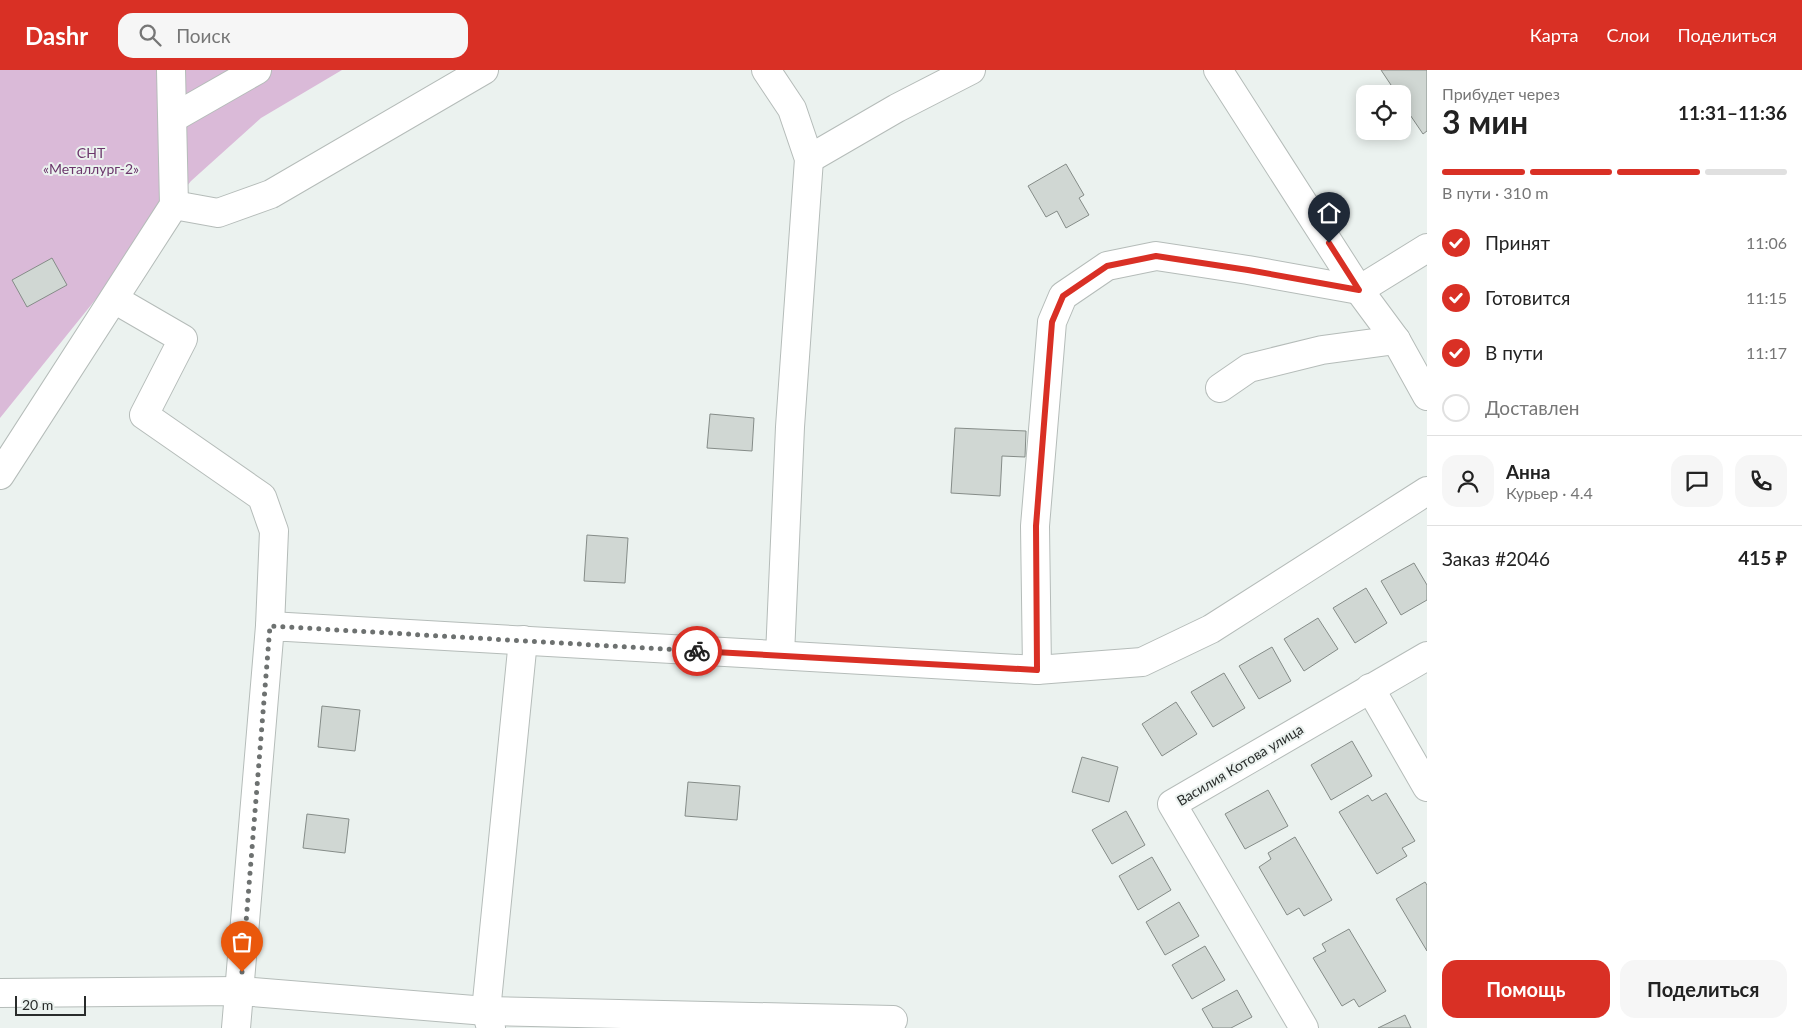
<!DOCTYPE html>
<html lang="ru">
<meta charset="utf-8">
<style>
:root{--surface:#fff;--page:#f6f6f6;--text:#222;--muted:#767676;--line:#e0e0e0;--accent:#d93025}
body{margin:0;font-family:Lato,sans-serif;background:var(--page);color:var(--text);height:100vh;display:flex;flex-direction:column;font-size:19px;white-space:nowrap}
*{box-sizing:border-box;margin:0}
p{font-size:16px;color:var(--muted)}
.icon{flex:none;width:28px;height:28px;fill:none;stroke:currentColor;stroke-width:2;stroke-linecap:round;stroke-linejoin:round}
.map{position:relative;flex:1;overflow:hidden}
.details{display:flex;flex-direction:column;background:var(--surface);width:375px}
.details>*{flex:none}
.tools{position:absolute;left:1356px;top:15px;display:grid;gap:10px}
.tools a{display:grid;place-items:center;width:55px;height:55px;border-radius:10px;background:var(--surface);box-shadow:0 2px 12px #0003;font-size:25px}
.scale{position:absolute;left:15px;bottom:12px;width:71px;box-sizing:border-box;padding-left:5px;border:2px solid #292c2b;border-top:0;font-size:14px;line-height:18px;white-space:nowrap;color:#292c2b;-webkit-text-stroke:4px #ebf2ef;paint-order:stroke}
.pin{position:absolute;display:grid;place-items:center;width:42px;height:42px;color:#fff;margin:-51px -21px;border-radius:50% 50% 50% 0;rotate:-45deg;box-shadow:0 0 5px #0007}
.pin .icon{rotate:45deg}
.courier{position:absolute;display:grid;place-items:center;width:50px;height:50px;margin:-25px;border:4px solid #d93025;border-radius:50%;background:#fff;color:#222;box-shadow:0 1px 6px #0007}
.headline em{font-style:normal;font-weight:700}
.headline div{display:flex;flex-direction:column-reverse}
.headline{display:flex;align-items:center;justify-content:space-between;height:85px;padding:0 15px}
h1{font-size:32px;font-weight:700;line-height:38px}
.bar{display:grid;grid-template-columns:repeat(4,1fr);gap:8px 5px;align-content:center;height:60px;padding:0 15px}
.bar i{height:6px;border-radius:4px;background:var(--line)}
.bar .current{background:var(--accent)}
.bar p{grid-column:span 4}
.line{display:flex;align-items:center;gap:12px;padding:0 15px;border-top:1px solid var(--line)}
.line div{flex:1}
.round{display:grid;place-items:center;flex:none;width:52px;height:52px;border-radius:15px;background:var(--page)}
ol{padding:0 15px;list-style:none}
li{display:flex;align-items:center;gap:15px;height:55px}
li p{margin-inline-start:auto}
li .icon{padding:5px;border-radius:50%;background:var(--accent);color:#fff;stroke-width:4}
li:last-child{color:var(--muted)}
li i{width:28px;height:28px;border:2px solid var(--line);border-radius:50%}
.button{display:flex;gap:10px;margin-top:auto;padding:10px 15px}
.button a{flex:1;height:58px;border-radius:15px;background:var(--accent);color:#fff;font-size:20px;font-weight:700;line-height:58px;text-align:center}
.button a+a{background:var(--page);color:var(--text)}
header{display:flex;align-items:center;gap:30px;box-sizing:border-box;height:70px;padding:0 25px;background:var(--accent);color:#fff}
header strong{font-size:24px}
nav{display:flex;gap:28px;margin-inline-start:auto;font-size:18px}
.search{width:350px;height:45px;background:var(--page);display:flex;align-items:center;gap:12px;box-sizing:border-box;padding:0 18px;border-radius:15px;color:var(--muted);font-size:19px}
main{display:flex;flex:1;min-height:0}
.map>svg:first-child{display:block}
</style>
<header>
<strong>Dashr</strong>
<div class="search"><svg class="icon" aria-label="search" viewBox="0 0 24 24"><circle cx="10" cy="10" r="6"/><path d="M15 15l6 6"/></svg>Поиск</div>
<nav><a>Карта</a><a>Слои</a><a>Поделиться</a></nav>
</header>
<main>
<div class="map">
<svg width="1427" height="958" viewBox="0 0 1427 958">
<rect width="100%" height="100%" fill="#ebf2ef"/>
<path fill="#dabad8" d="M0 0H342L261 48 191 111 0 348Z"/>
<g fill="#d0d7d3" stroke="#858c88">
<path d="M1381 0H1427V61L1423 64 1402 33V24H1397Z"/>
<path d="M1066 94 1084 125 1079 128 1089 145 1066 158 1057 141 1046 147 1028 116Z"/>
<path d="M52 188 67 215 27 237 12 210Z"/>
<path d="M710 344 754 348 752 381 707 378Z"/>
<path d="M955 358 1026 361 1025 387 1002 386 1000 426 951 423Z"/>
<path d="M587 465 628 468 625 513 584 511Z"/>
<path d="M1414 493 1427 515V530L1401 545 1381 511Z"/>
<path d="M1366 518 1387 553 1355 573 1333 538Z"/>
<path d="M1318 548 1338 579 1304 601 1284 569Z"/>
<path d="M1272 577 1291 611 1259 629 1239 596Z"/>
<path d="M1224 603 1245 638 1213 657 1191 622Z"/>
<path d="M1176 632 1197 664 1162 686 1142 654Z"/>
<path d="M322 636 360 640 355 681 318 677Z"/>
<path d="M1352 671 1372 706 1331 730 1311 695Z"/>
<path d="M1082 687 1118 697 1109 732 1072 722Z"/>
<path d="M688 712 740 716 737 750 685 746Z"/>
<path d="M1268 720 1288 756 1245 779 1225 744Z"/>
<path d="M1386 723 1415 771 1402 778 1407 786 1377 804 1339 742 1368 725 1372 731Z"/>
<path d="M1126 741 1145 775 1112 794 1092 760Z"/>
<path d="M307 744 349 749 345 783 303 778Z"/>
<path d="M1295 767 1332 830 1304 846 1299 838 1287 845 1259 797 1271 789 1268 783Z"/>
<path d="M1152 787 1171 820 1138 840 1119 806Z"/>
<path d="M1425 812 1427 815V881L1396 829Z"/>
<path d="M1179 832 1199 866 1165 885 1146 852Z"/>
<path d="M1349 859 1386 921 1359 937 1354 929 1342 936 1313 888 1326 881 1322 874Z"/>
<path d="M1205 876 1225 910 1192 929 1172 895Z"/>
<path d="M1237 920 1252 947 1231 958H1213L1202 939Z"/>
<path d="M1405 945 1411 958H1378Z"/>
</g>
<g fill="none" stroke-linecap="round" stroke-linejoin="round">
<defs>
<g id="minor">
<path d="M766 0 792 39 809 89 790 357 780 585"/>
<path d="M1218 0 1359 220 1396 270 1427 326"/>
<path d="M173 48 257 0"/>
<path d="M809 89 897 38 971 0"/>
<path d="M174 135 218 143 271 124 484 0"/>
<path d="M114 229 183 269 144 345 262 427 274 461 270 556"/>
<path d="M1220 318 1249 298 1322 280 1396 270"/>
<path d="M0 405 174 135 171 0"/>
<path d="M1037 600 1035 456 1052 252 1063 226 1107 196 1156 186 1248 200 1359 220 1427 178"/>
<path d="M1370 618 1427 717"/>
<path d="M0 923 240 921 486 941 893 950"/>
<path d="M236 958 270 556 1037 600 1142 592 1211 559 1427 421"/>
<path d="M491 958 486 941 523 570"/>
<path d="M1304 958 1172 734 1427 586"/>
</g>
</defs>
<use href="#minor" stroke="#b5bcb9" stroke-width="30"/>
<use href="#minor" stroke="#fff" stroke-width="28"/>
</g>
<g fill="none" stroke-linecap="round" stroke-linejoin="round">
<path stroke="#6d7170" stroke-width="5" stroke-dasharray="0 9" d="M242 902 270 556 697 581"/>
<path stroke="#d93025" stroke-width="6" d="M697 581 1037 600 1036 456 1052 252 1063 226 1107 196 1156 186 1248 200 1359 220 1329 173"/>
</g>
<g text-anchor="middle" stroke-width="4" stroke-linejoin="round" paint-order="stroke">
<g font-size="14" fill="#6b366b" stroke="#ebf2ef">
<text x="91" y="88">СНТ<tspan x="91" dy="16">«Металлург-2»</tspan></text>
</g>
<g font-size="14" fill="#292c2b" stroke="#ebf2ef">
<text transform="translate(1240 695) rotate(-31)" y="5">Василия Котова улица</text>
</g>
</g>
</svg>
<div class="tools">
<a><svg class="icon" aria-label="locate" viewBox="0 0 24 24"><circle cx="12" cy="12" r="6"/><path d="M12 2v4M12 18v4M2 12h4M18 12h4"/></svg></a>
</div>
<div class="scale">20 m</div>
<div class="pin" style="left:242px;top:902px;background:#ea580c"><svg class="icon" aria-label="bag" viewBox="0 0 24 24"><path d="M5 8h14l-1 12H6zM9 8a3 3 0 0 1 6 0"/></svg></div>
<div class="pin" style="left:1329px;top:173px;background:#1f2937"><svg class="icon" aria-label="home" viewBox="0 0 24 24"><path d="M3 11l9-7 9 7M6 9v11h12V9"/></svg></div>
<div class="courier" style="left:697px;top:581px"><svg class="icon" aria-label="bike" viewBox="0 0 24 24"><circle cx="6" cy="16" r="4"/><circle cx="18" cy="16" r="4"/><path d="M6 16l4-8h5l3 8M10 8l3 8H6M13 5h3"/></svg></div>
</div>
<section class="details">
<div class="headline"><div><h1>3 мин</h1><p>Прибудет через</p></div><em>11:31–11:36</em></div>
<div class="bar"><i class="current"></i><i class="current"></i><i class="current"></i><i></i><p>В пути · 310 m</p></div>
<ol>
<li><svg class="icon" aria-label="check" viewBox="0 0 24 24"><path d="M5 12l5 5 9-10"/></svg>Принят<p>11:06</p></li>
<li><svg class="icon" aria-label="check" viewBox="0 0 24 24"><path d="M5 12l5 5 9-10"/></svg>Готовится<p>11:15</p></li>
<li><svg class="icon" aria-label="check" viewBox="0 0 24 24"><path d="M5 12l5 5 9-10"/></svg>В пути<p>11:17</p></li>
<li><i></i>Доставлен</li>
</ol>
<div class="line" style="height:90px"><a class="round"><svg class="icon" aria-label="person" viewBox="0 0 24 24"><circle cx="12" cy="8" r="4"/><path d="M4 21q1-7 8-7t8 7"/></svg></a><div><b>Анна</b><p>Курьер · 4.4</p></div><a class="round"><svg class="icon" aria-label="chat" viewBox="0 0 24 24"><path d="M4 5h16v11H9l-5 4z"/></svg></a><a class="round"><svg class="icon" aria-label="phone" viewBox="0 0 24 24"><path d="M5 4h4l2 5-3 2q2 4 5 5l2-3 5 2v4C11 20 4 13 5 4z"/></svg></a></div>
<div class="line" style="height:65px"><div>Заказ #2046</div><b>415 ₽</b></div>
<div class="button"><a>Помощь</a><a>Поделиться</a></div>
</section>
</main>
